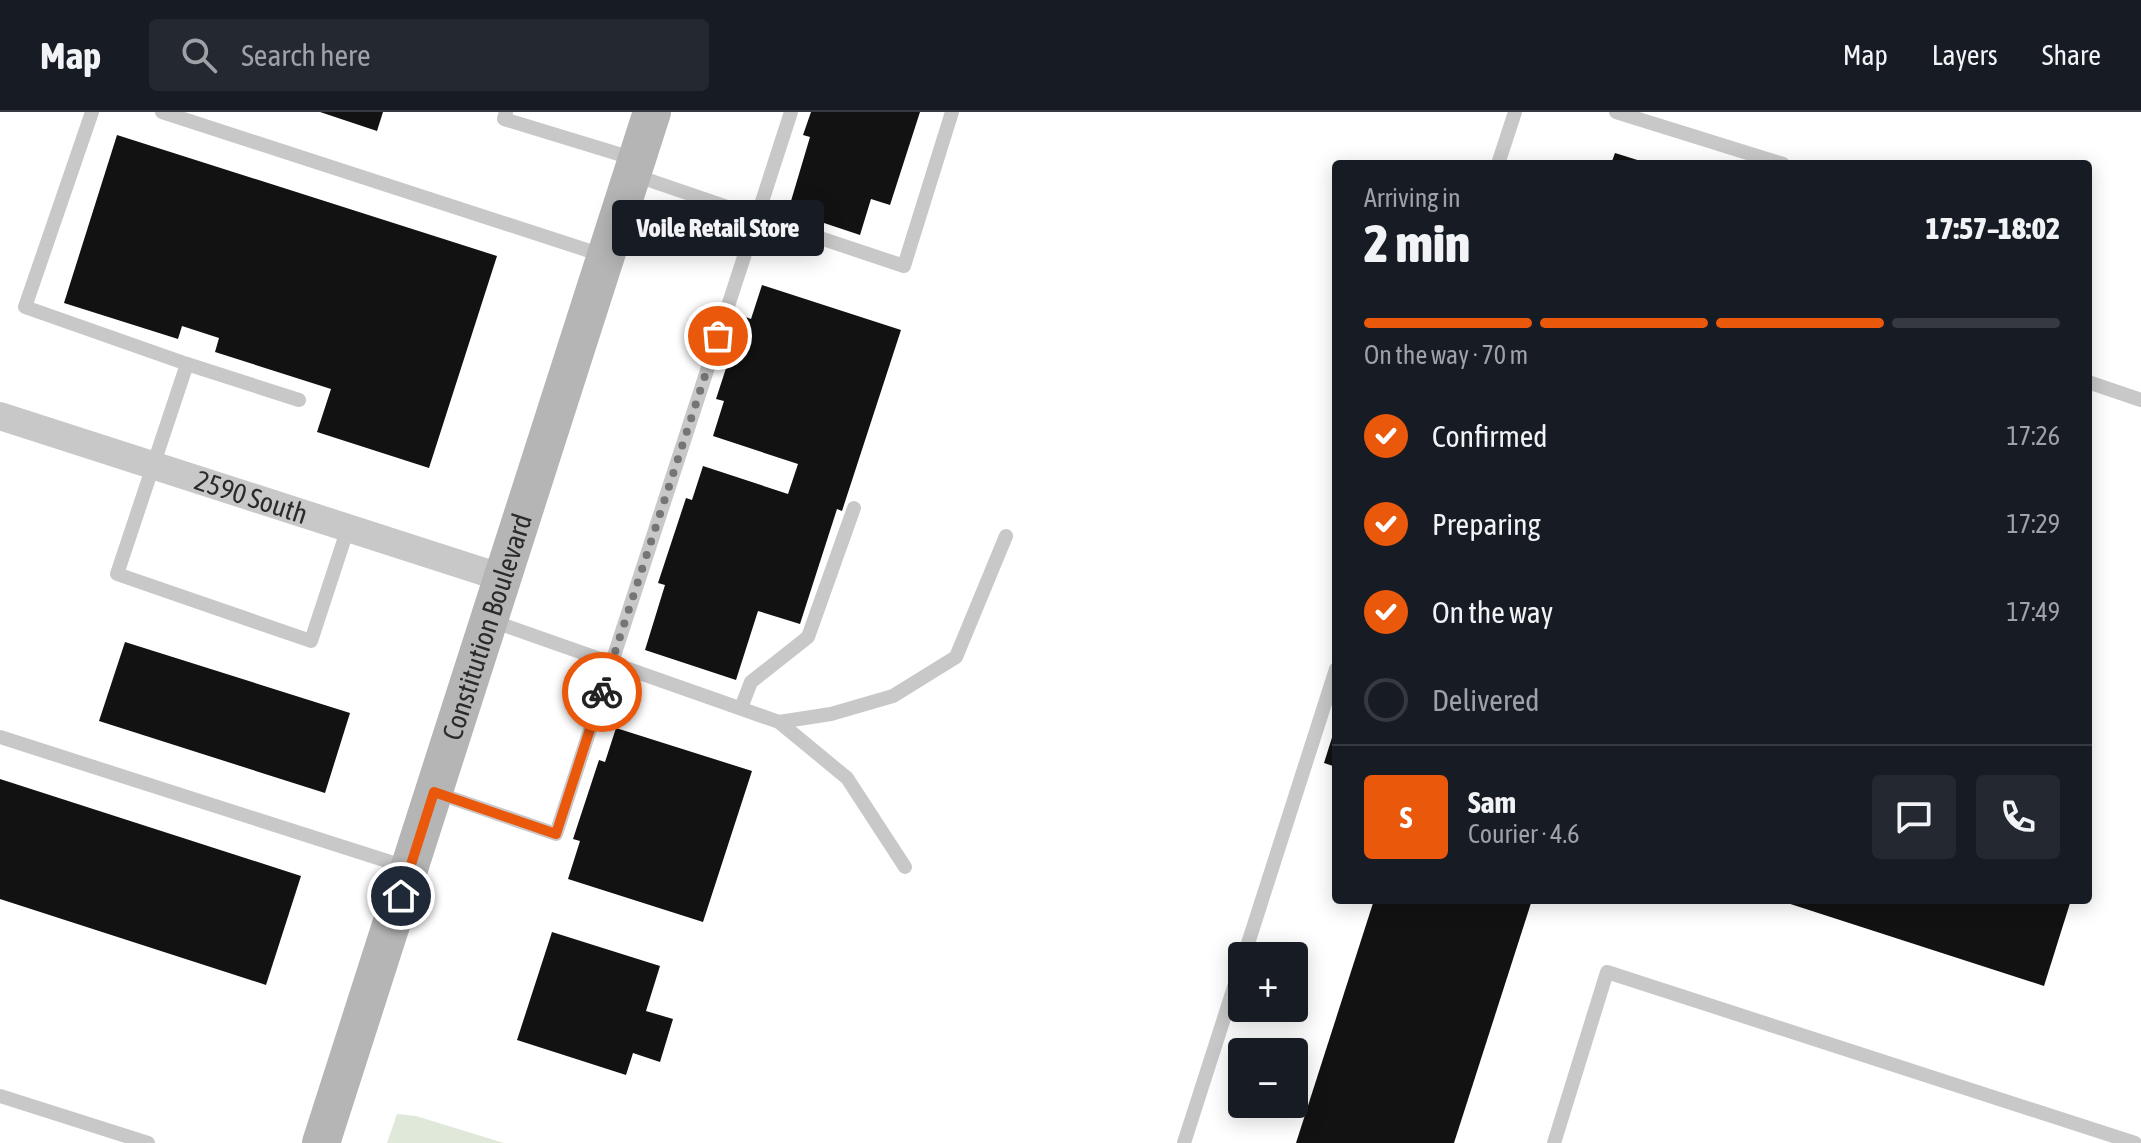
<!DOCTYPE html>
<meta charset="utf-8">
<style>
:root{--surface:#171b24;--page:#242831;--text:#f1f3f6;--muted:#9ea1a6;--line:#363941;--accent:#ea580c}
body{margin:0;font-family:"Asap Condensed",sans-serif;background:var(--page);color:var(--text);height:100vh;display:flex;flex-direction:column;font-size:30px;white-space:nowrap}
*{box-sizing:border-box;margin:0}
p{font-size:26px;color:var(--muted)}
.icon{flex:none;width:44px;height:44px;fill:none;stroke:currentColor;stroke-width:2;stroke-linecap:round;stroke-linejoin:round}
.map{position:relative;flex:1;overflow:hidden}
.panel{position:absolute;left:1332px;top:48px;width:760px;height:744px;display:flex;flex-direction:column;background:var(--surface);border-radius:8px;box-shadow:0 4px 20px #0003}
.panel>*{flex:none}
.fabs{position:absolute;left:1228px;top:830px;display:grid;gap:16px}
.fabs a{display:grid;place-items:center;width:80px;height:80px;border-radius:8px;background:var(--surface);box-shadow:0 4px 20px #0003;font-size:40px}
.pin{position:absolute;display:grid;place-items:center;width:68px;height:68px;color:#fff;margin:-34px;border:4px solid #fff;border-radius:50%;box-shadow:0 2px 8px #0007}
.courier{position:absolute;display:grid;place-items:center;width:80px;height:80px;margin:-40px;border:6px solid #ea580c;border-radius:50%;background:#fff;color:#222;box-shadow:0 2px 10px #0007}
.bubble{position:absolute;height:56px;border-radius:8px;background:var(--surface);box-shadow:0 4px 20px #0003;font-size:26px;font-weight:800;line-height:56px;text-align:center}
.headline em{font-style:normal;font-weight:800}
.headline div{display:flex;flex-direction:column-reverse}
.headline{display:flex;align-items:center;justify-content:space-between;height:136px;padding:0 32px}
h1{font-size:52px;font-weight:800;line-height:60px}
.bar{display:grid;grid-template-columns:repeat(4,1fr);gap:12px 8px;align-content:center;height:96px;padding:0 32px}
.bar i{height:10px;border-radius:6px;background:var(--line)}
.bar .selected{background:var(--accent)}
.bar p{grid-column:span 4}
.line{display:flex;align-items:center;gap:20px;padding:0 32px;border-top:2px solid var(--line)}
.line div{flex:1}
.round{display:grid;place-items:center;flex:none;width:84px;height:84px;border-radius:8px;background:var(--page)}
ol{padding:0 32px;list-style:none}
li{display:flex;align-items:center;gap:24px;height:88px}
li p{margin-inline-start:auto}
li .icon{padding:8px;border-radius:50%;background:var(--accent);color:#fff;stroke-width:4}
li:last-child{color:var(--muted)}
li i{width:44px;height:44px;border:4px solid var(--line);border-radius:50%}
header{display:flex;align-items:center;gap:48px;box-sizing:border-box;height:112px;padding:0 40px;background:var(--surface);border-bottom:2px solid var(--line)}
header strong{font-size:38px}
nav{display:flex;gap:44px;margin-inline-start:auto;font-size:28px}
.search{width:560px;height:72px;background:var(--page);display:flex;align-items:center;gap:20px;box-sizing:border-box;padding:0 28px;border-radius:8px;color:var(--muted);font-size:30px}
.map>svg:first-child{display:block}
</style>
<header>
<strong>Map</strong>
<div class="search"><svg class="icon" aria-label="search" viewBox="0 0 24 24"><circle cx="10" cy="10" r="6"/><path d="M15 15l6 6"/></svg>Search here</div>
<nav><a>Map</a><a>Layers</a><a>Share</a></nav>
</header>
<div class="map">
<svg width="2141" height="1031" viewBox="0 0 2141 1031">
<rect width="100%" height="100%" fill="#fff"/>
<path fill="#e0e8da" d="M397 1002 416 1004 504 1031H387Z"/>
<g fill="#121212">
<path d="M320 0H383L377 19Z"/>
<path d="M811 0H920L890 93 871 87 860 123 788 99 810 25 803 23Z"/>
<path d="M117 23 497 144 429 356 317 320 331 277 215 240 219 226 182 214 178 227 64 191Z"/>
<path d="M1615 41 1647 51V52H1611Z"/>
<path d="M762 173 901 218 842 399 837 397 800 512 758 499 736 568 645 538 665 473 658 471 686 386 692 388 703 354 788 382 798 352 713 324 724 289 716 287 743 204 751 207Z"/>
<path d="M125 530 350 601 325 681 99 609Z"/>
<path d="M616 616 752 659 703 810 568 767 580 729 573 727 599 648 605 650Z"/>
<path d="M1335 616H1336V655L1324 651Z"/>
<path d="M0 667 301 764 266 873 0 787Z"/>
<path d="M1374 788H1532L1454 1031H1296Z"/>
<path d="M1778 788H2071L2044 874Z"/>
<path d="M552 820 660 854 646 899 673 907 660 950 633 941 626 963 517 928Z"/>
</g>
<g fill="none" stroke-linecap="round" stroke-linejoin="round">
<g stroke="#c8c8c8" stroke-width="14">
<path d="M92 0 25 195 187 252"/>
<path d="M162 0 605 144"/>
<path d="M506 0 504 7 635 47"/>
<path d="M791 0 757 105 904 154 952 0"/>
<path d="M1616 0 1783 52"/>
<path d="M1498 52 1515 0"/>
<path d="M2088 270 2141 288"/>
<path d="M299 288 187 252 117 462 311 529 348 416"/>
<path d="M489 508 779 610 831 602 893 584 956 545 1006 424"/>
<path d="M741 596 751 570 808 525 854 396"/>
<path d="M779 610 847 666 905 755"/>
<path d="M0 625 409 756"/>
<path d="M434 680 556 722 757 105 634 63"/>
<path d="M1244 844 1336 557"/>
<path d="M0 984 148 1031"/>
<path d="M1184 1031 1242 850"/>
<path d="M1554 1031 1607 860 2135 1031"/>
</g>
<path stroke="#c8c8c8" stroke-width="28" id="s1" d="M0 304 503 466"/>
<path stroke="#b5b5b5" stroke-width="38" id="s2" d="M321 1031 652 0"/>
</g>
<g fill="none" stroke-linecap="round" stroke-linejoin="round">
<path stroke="#757575" stroke-width="8" stroke-dasharray="0 14.4" d="M602 580 718 224"/>
<path stroke="#ea580c" stroke-width="10" d="M401 784 434 680 556 722 602 580"/>
</g>
<g text-anchor="middle" stroke-width="8" stroke-linejoin="round" paint-order="stroke">
<g font-size="28" fill="#2b2b2b" stroke="#fff">
<text dy="10" stroke="none"><textPath href="#s1" startOffset="264">2590 South</textPath></text>
<text dy="10" stroke="none"><textPath href="#s2" startOffset="542">Constitution Boulevard</textPath></text>
</g>
</g>
</svg>
<div class="fabs">
<a>+</a>
<a>−</a>
</div>
<div class="pin" style="left:718px;top:224px;background:#ea580c"><svg class="icon" aria-label="bag" viewBox="0 0 24 24"><path d="M5 8h14l-1 12H6zM9 8a3 3 0 0 1 6 0"/></svg></div>
<div class="pin" style="left:401px;top:784px;background:#1f2937"><svg class="icon" aria-label="home" viewBox="0 0 24 24"><path d="M3 11l9-7 9 7M6 9v11h12V9"/></svg></div>
<div class="courier" style="left:602px;top:580px"><svg class="icon" aria-label="bike" viewBox="0 0 24 24"><circle cx="6" cy="16" r="4"/><circle cx="18" cy="16" r="4"/><path d="M6 16l4-8h5l3 8M10 8l3 8H6M13 5h3"/></svg></div>
<div class="bubble" style="left:612px;top:88px;width:212px">Voile Retail Store</div>
<section class="panel">
<div class="headline"><div><h1>2 min</h1><p>Arriving in</p></div><em>17:57–18:02</em></div>
<div class="bar"><i class="selected"></i><i class="selected"></i><i class="selected"></i><i></i><p>On the way · 70 m</p></div>
<ol>
<li><svg class="icon" aria-label="check" viewBox="0 0 24 24"><path d="M5 12l5 5 9-10"/></svg>Confirmed<p>17:26</p></li>
<li><svg class="icon" aria-label="check" viewBox="0 0 24 24"><path d="M5 12l5 5 9-10"/></svg>Preparing<p>17:29</p></li>
<li><svg class="icon" aria-label="check" viewBox="0 0 24 24"><path d="M5 12l5 5 9-10"/></svg>On the way<p>17:49</p></li>
<li><i></i>Delivered</li>
</ol>
<div class="line" style="height:144px"><b class="round" style="background:var(--accent);color:#fff">S</b><div><b>Sam</b><p>Courier · 4.6</p></div><a class="round"><svg class="icon" aria-label="chat" viewBox="0 0 24 24"><path d="M4 5h16v11H9l-5 4z"/></svg></a><a class="round"><svg class="icon" aria-label="phone" viewBox="0 0 24 24"><path d="M5 4h4l2 5-3 2q2 4 5 5l2-3 5 2v4C11 20 4 13 5 4z"/></svg></a></div>
</section>
</div>
